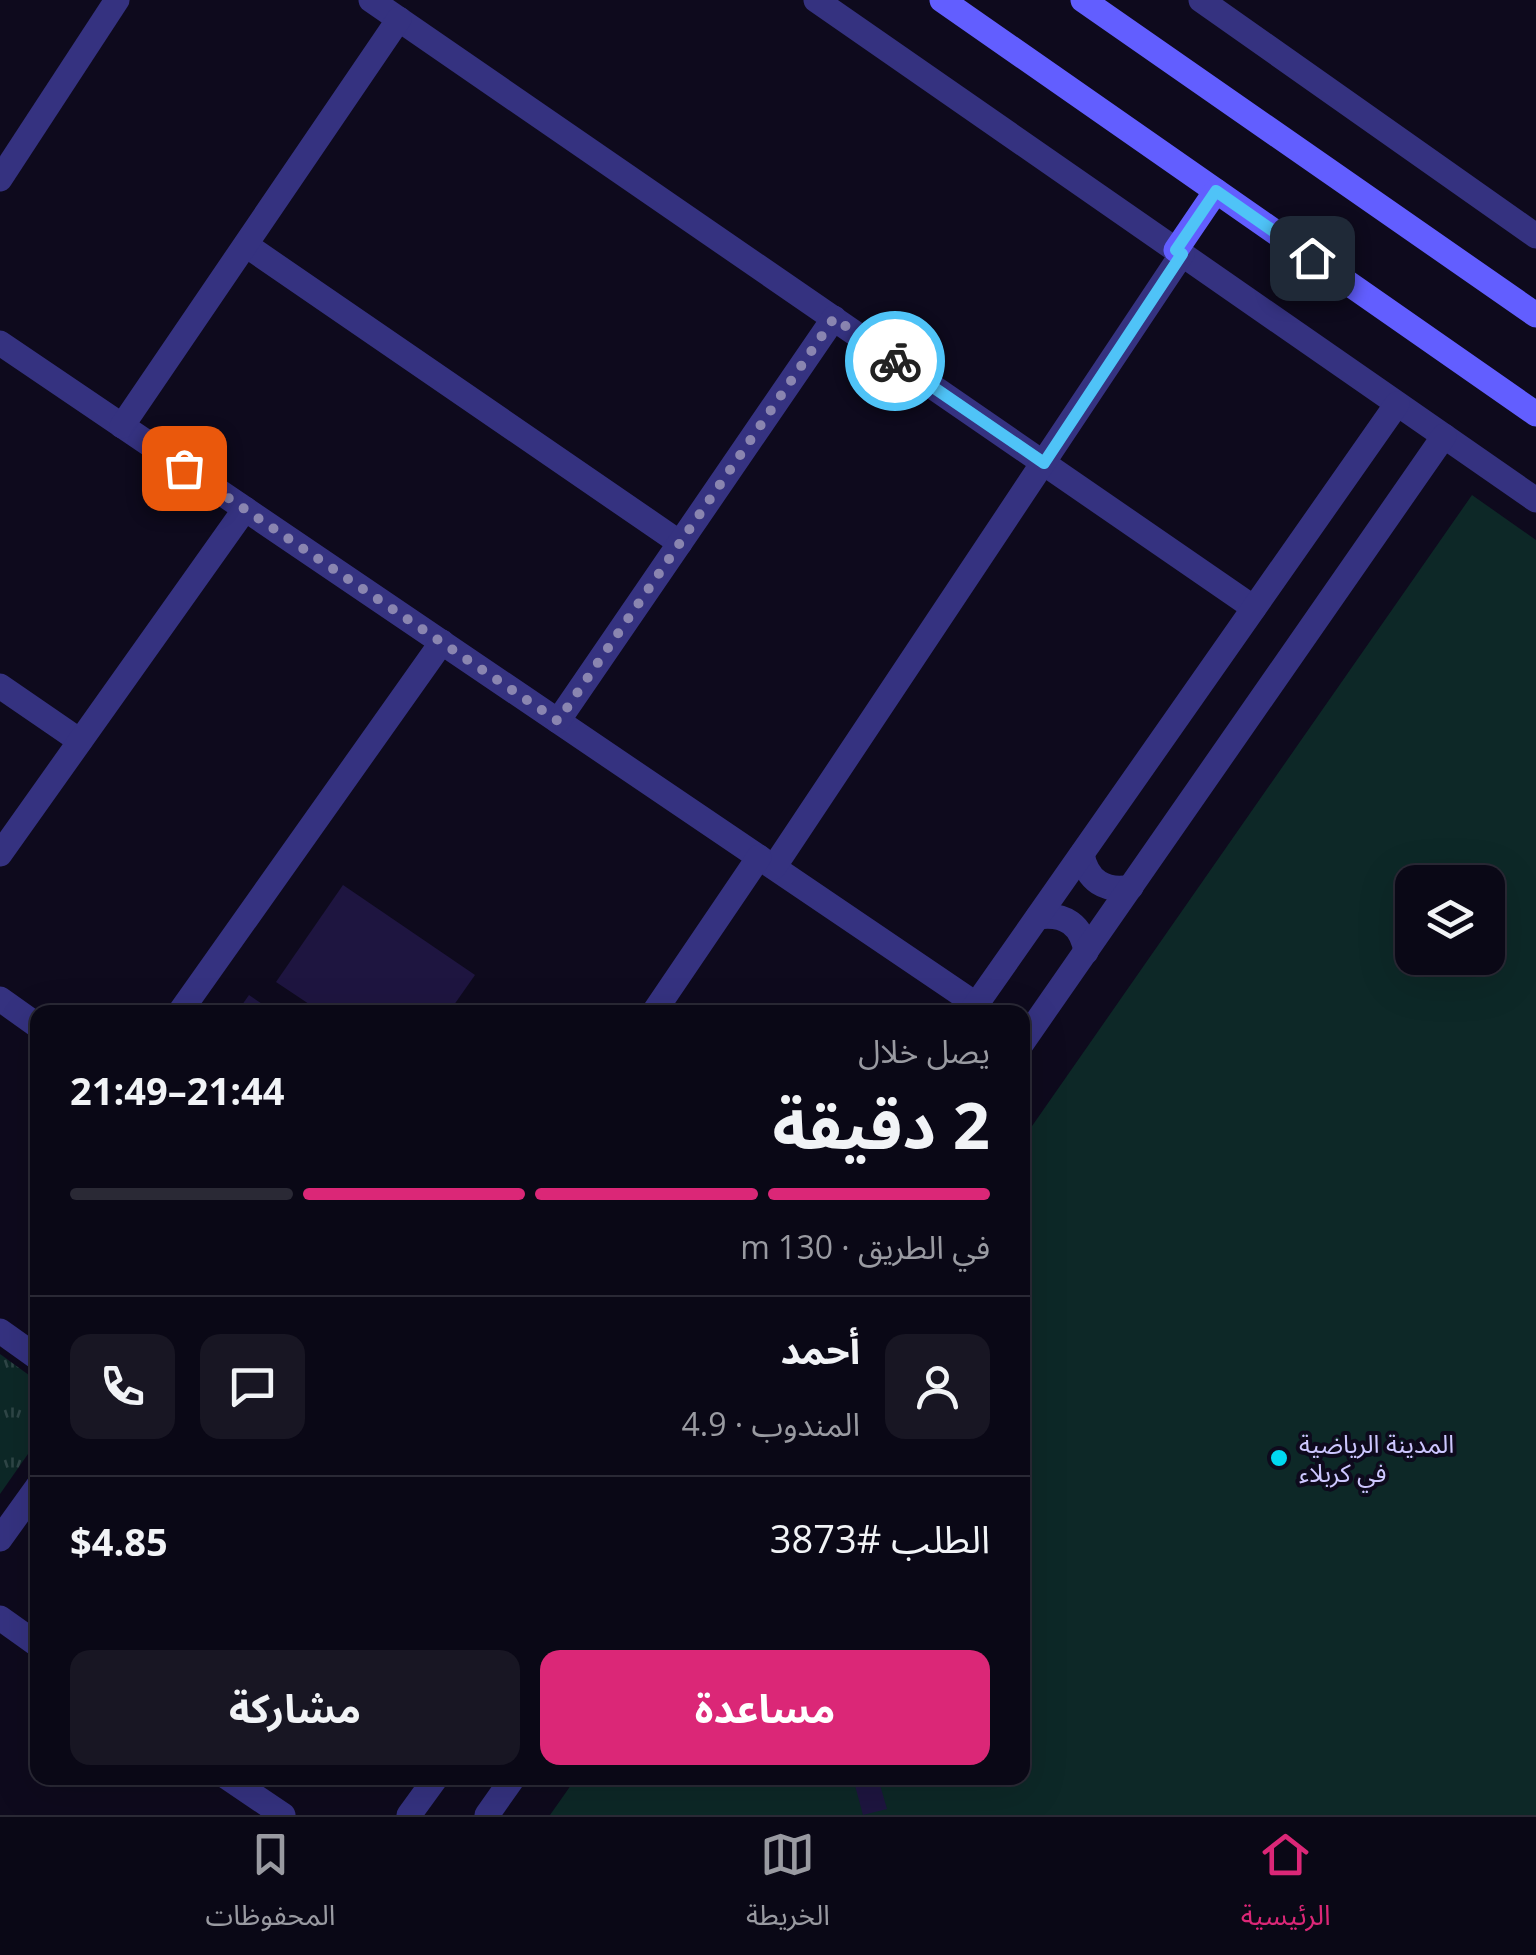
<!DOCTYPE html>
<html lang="ar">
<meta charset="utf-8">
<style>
:root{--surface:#0a0816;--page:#181623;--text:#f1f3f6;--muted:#999aa1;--line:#2a2935;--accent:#db2777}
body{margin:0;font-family:"Open Sans","Noto Sans Arabic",sans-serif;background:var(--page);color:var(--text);direction:rtl;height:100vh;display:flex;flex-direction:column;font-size:38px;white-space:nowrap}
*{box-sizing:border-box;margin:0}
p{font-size:32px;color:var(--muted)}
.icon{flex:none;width:55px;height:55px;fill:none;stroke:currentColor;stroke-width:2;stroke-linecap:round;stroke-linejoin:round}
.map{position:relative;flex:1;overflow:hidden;direction:ltr}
.drawer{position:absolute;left:30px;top:1005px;width:1000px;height:780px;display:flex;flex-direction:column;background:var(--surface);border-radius:20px;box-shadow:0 10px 40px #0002,0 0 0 2px var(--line);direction:rtl}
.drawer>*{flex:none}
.buttons{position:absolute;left:1395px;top:865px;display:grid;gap:20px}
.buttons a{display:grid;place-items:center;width:110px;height:110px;border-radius:20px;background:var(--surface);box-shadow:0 10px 40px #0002,0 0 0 2px var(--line);font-size:50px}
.pin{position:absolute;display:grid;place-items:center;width:85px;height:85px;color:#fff;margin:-42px;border-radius:20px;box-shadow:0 5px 15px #0006}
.courier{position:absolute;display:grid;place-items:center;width:100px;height:100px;margin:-50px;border:8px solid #4fc3f7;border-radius:50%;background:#fff;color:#222;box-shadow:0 2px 12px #0007}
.headline em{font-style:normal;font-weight:700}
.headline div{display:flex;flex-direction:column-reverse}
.headline{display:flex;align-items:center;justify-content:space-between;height:170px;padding:0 40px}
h1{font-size:65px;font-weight:700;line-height:75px}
.bar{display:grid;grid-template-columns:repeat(4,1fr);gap:15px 10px;align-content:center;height:120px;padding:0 40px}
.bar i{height:12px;border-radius:8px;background:var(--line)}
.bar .on{background:var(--accent)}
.bar p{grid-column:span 4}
.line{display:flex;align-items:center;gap:25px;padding:0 40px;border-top:2px solid var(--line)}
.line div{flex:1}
.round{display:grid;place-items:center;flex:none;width:105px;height:105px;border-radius:20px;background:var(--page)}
.action{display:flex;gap:20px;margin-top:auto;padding:20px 40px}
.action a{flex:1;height:115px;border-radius:20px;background:var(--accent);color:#fff;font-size:40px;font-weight:700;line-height:115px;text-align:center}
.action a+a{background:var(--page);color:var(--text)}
.tabs{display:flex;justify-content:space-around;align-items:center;height:140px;border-top:2px solid var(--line);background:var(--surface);font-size:28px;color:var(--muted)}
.tabs a{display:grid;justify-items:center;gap:5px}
.tabs .on{color:var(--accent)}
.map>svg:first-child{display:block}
</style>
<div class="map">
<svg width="1536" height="1815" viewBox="0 0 1536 1815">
<defs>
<pattern id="grass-tufts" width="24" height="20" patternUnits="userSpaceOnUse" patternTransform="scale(2.5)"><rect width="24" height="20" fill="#0d2827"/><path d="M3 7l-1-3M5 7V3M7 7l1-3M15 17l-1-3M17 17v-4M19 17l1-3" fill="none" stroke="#2f4647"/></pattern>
</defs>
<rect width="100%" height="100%" fill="#0e0a1d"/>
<path fill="url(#grass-tufts)" d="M0 1354 37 1381V1441L0 1494Z"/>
<path fill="#0d2827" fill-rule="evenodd" d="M1472 495 1536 540V1815H550L576 1778H1022L1023 1139ZM1412 882H1488V958H1412Z"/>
<g fill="#1e1540">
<path d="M343 885 475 975 449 1012H321L276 982Z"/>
<path d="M249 995 274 1012H237Z"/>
<path d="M853 1778H878L887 1809 863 1815Z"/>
</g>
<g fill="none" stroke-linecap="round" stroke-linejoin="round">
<g stroke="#353280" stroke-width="25">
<path d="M371 0 1254 608"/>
<path d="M816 0 1536 500"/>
<path d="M1201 0 1536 236"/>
<path d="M0 179 117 0"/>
<path d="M246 245 680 543"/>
<path d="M0 343 977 1005"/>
<path d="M122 426 399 19"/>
<path d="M0 686 80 741"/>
<path d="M558 721 834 318"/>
<path d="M0 854 245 509"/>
<path d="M774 867 1182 254"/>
<path d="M0 999 38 1026"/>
<path d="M180 1012 442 642"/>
<path d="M654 1012 759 857"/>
<path d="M0 1331 38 1358"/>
<path d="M0 1539 38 1486"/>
<path d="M0 1618 38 1645"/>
<path d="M228 1778 283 1815"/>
</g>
<g stroke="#353280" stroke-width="25">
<path d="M1082 854C1087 881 1105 892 1131 887"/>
<path d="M1038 917C1065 913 1082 925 1086 952"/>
<path d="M971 1012 1397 404"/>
<path d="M1022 1043 1444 436"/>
<path d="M409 1815 436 1778"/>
<path d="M487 1815 513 1778"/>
</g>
<g stroke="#625eff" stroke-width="25">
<path d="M942 0 1536 414"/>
<path d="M1083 0 1536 315"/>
<path d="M1176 250 1216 191"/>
</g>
</g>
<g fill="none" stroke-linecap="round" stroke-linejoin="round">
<path stroke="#8a85b0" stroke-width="10" stroke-dasharray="0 18" d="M184 468 558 721 834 318 895 361"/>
<path stroke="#4fc3f7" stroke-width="12" d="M895 361 1044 463 1182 254 1176 250 1216 191 1312 258"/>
</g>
<circle fill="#00d8f2" stroke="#0e0a1d" stroke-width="4" cx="1279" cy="1458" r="10"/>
<g text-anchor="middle" stroke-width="8" stroke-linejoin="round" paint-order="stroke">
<g font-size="25" fill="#cdc7ff" stroke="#0e0a1d" text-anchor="start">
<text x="1299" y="1453">المدينة الرياضية<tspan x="1299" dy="29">في كربلاء</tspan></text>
</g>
</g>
</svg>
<div class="buttons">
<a><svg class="icon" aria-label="layers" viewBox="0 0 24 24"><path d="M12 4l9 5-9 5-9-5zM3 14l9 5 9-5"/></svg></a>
</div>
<div class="pin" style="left:184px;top:468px;background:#ea580c"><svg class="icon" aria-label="bag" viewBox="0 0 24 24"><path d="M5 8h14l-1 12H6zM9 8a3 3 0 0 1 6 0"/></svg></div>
<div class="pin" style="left:1312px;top:258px;background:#1f2937"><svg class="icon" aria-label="home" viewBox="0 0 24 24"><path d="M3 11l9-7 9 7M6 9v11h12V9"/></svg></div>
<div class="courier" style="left:895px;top:361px"><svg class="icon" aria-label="bike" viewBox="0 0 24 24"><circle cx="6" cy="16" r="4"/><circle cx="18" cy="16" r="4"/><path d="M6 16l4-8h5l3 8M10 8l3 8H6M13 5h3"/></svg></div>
<section class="drawer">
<div class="headline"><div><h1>2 دقيقة</h1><p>يصل خلال</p></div><em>21:44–21:49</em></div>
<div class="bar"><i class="on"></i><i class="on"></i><i class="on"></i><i></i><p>في الطريق · 130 m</p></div>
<div class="line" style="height:180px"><a class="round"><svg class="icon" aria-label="person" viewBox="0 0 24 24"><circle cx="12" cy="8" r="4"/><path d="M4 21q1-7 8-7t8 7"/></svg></a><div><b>أحمد</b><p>المندوب · 4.9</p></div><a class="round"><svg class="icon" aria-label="chat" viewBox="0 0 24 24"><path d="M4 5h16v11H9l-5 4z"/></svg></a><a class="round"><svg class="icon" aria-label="phone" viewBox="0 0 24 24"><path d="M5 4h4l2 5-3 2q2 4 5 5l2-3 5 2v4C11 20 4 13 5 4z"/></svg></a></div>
<div class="line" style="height:130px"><div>الطلب #3873</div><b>$4.85</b></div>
<div class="action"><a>مساعدة</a><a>مشاركة</a></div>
</section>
</div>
<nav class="tabs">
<a class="on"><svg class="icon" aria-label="home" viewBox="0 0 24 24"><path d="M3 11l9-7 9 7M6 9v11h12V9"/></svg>الرئيسية</a>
<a><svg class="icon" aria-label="map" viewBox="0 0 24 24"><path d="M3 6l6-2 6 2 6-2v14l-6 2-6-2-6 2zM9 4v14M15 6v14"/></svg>الخريطة</a>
<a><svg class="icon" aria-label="saved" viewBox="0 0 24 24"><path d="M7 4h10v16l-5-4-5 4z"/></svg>المحفوظات</a>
</nav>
